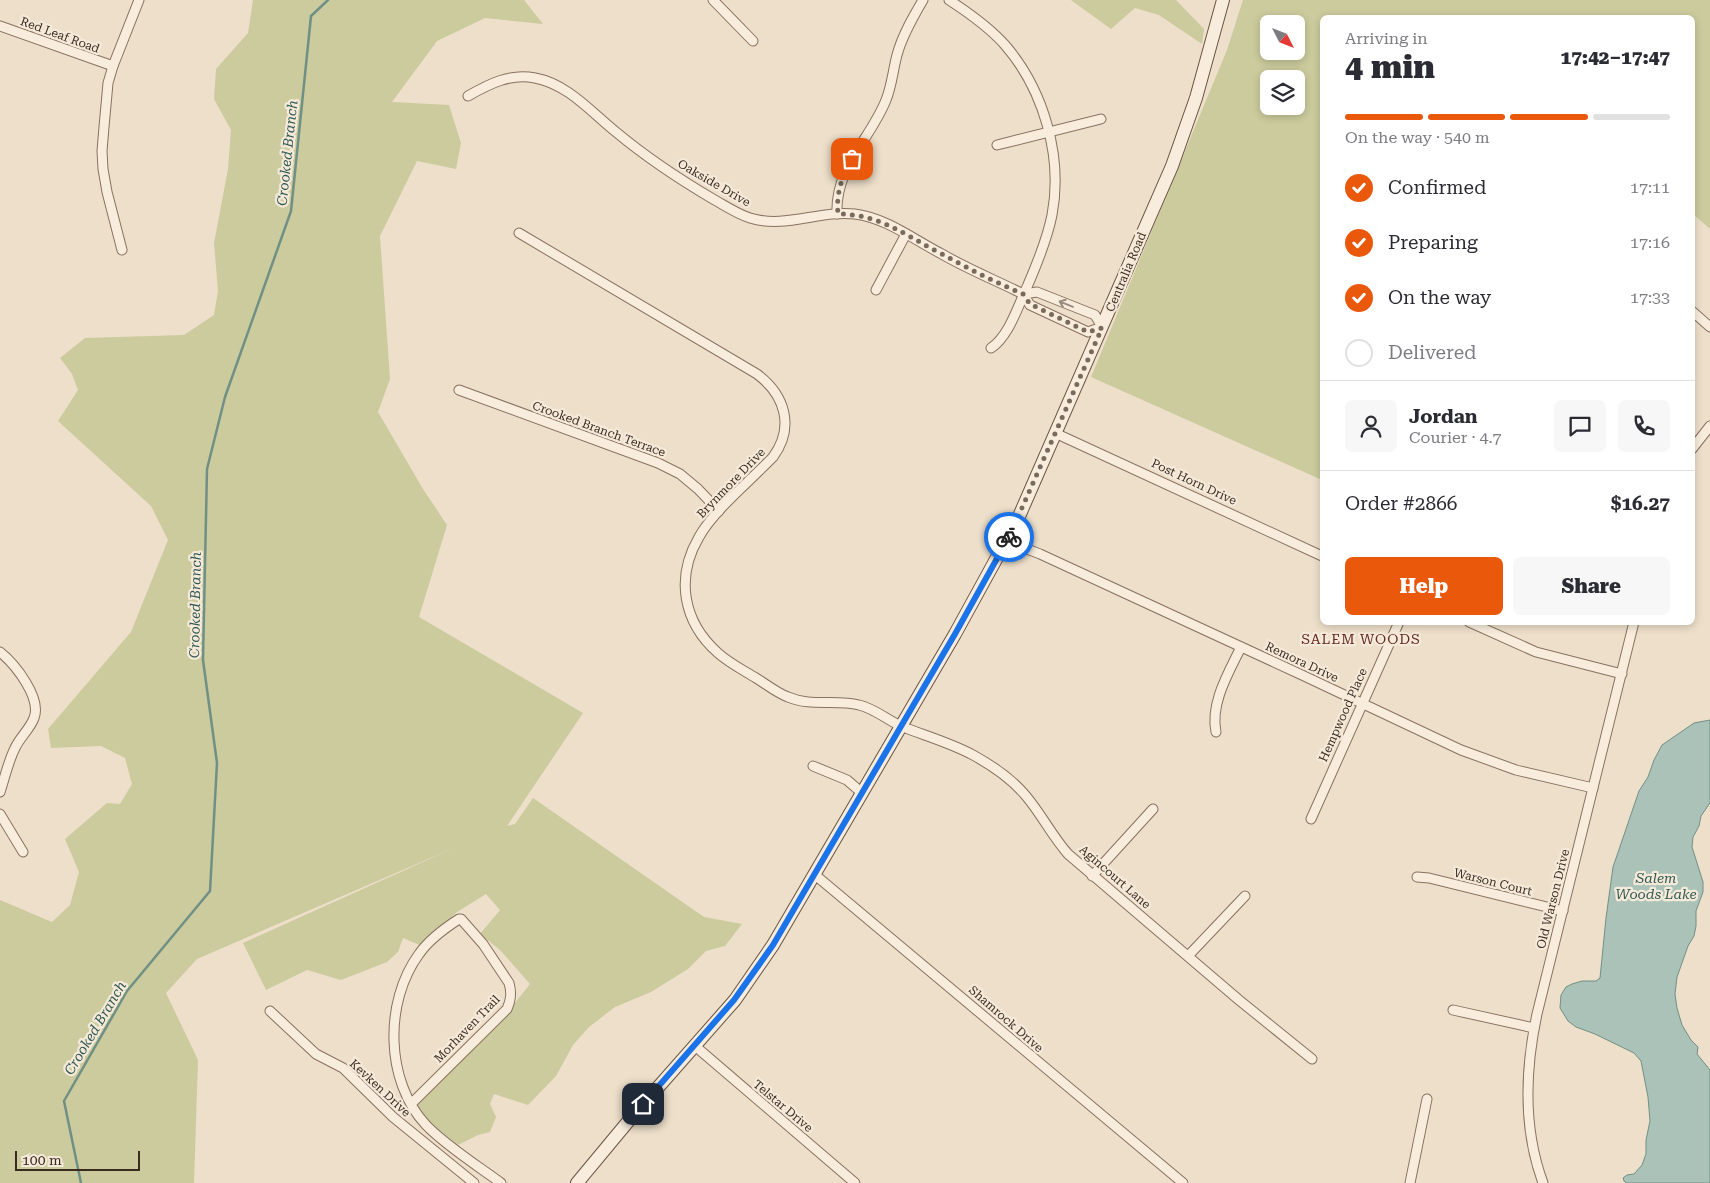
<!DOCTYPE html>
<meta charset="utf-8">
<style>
:root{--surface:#fff;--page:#f7f7f7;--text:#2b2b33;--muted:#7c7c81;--line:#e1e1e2;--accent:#ea580c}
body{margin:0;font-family:"Roboto Serif",serif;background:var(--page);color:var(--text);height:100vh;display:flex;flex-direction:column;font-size:19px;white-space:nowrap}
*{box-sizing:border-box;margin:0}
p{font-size:16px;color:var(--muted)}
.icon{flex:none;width:28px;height:28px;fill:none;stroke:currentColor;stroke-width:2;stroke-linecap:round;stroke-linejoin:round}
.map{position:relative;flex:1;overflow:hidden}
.side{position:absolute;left:1320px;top:15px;width:375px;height:610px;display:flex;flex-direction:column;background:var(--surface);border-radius:8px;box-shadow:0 2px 8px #0003}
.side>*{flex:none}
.needle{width:32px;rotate:132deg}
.controls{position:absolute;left:1260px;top:15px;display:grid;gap:10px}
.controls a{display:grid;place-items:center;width:45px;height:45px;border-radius:8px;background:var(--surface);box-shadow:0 2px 8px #0003;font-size:25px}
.scale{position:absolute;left:15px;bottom:12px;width:125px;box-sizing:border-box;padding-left:5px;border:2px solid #3a2b21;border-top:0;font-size:14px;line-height:18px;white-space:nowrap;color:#3a2b21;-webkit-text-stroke:4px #f5ead9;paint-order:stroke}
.pin{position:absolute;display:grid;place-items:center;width:42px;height:42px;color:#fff;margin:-21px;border-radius:10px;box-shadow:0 2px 8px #0006}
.courier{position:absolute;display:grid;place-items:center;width:50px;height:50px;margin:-25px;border:4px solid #1a73e8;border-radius:50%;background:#fff;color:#222;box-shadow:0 1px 6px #0007}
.summary em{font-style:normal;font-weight:800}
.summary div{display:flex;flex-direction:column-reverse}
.summary{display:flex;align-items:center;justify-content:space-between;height:85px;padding:0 25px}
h1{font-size:32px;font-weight:800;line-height:38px}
.bar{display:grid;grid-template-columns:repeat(4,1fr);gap:8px 5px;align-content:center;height:60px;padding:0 25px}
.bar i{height:6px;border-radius:4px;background:var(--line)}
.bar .current{background:var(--accent)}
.bar p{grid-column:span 4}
.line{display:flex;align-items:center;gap:12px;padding:0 25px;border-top:1px solid var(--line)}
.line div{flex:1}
.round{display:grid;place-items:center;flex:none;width:52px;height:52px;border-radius:8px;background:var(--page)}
ol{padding:0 25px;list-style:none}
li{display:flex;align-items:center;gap:15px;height:55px}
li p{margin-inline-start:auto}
li .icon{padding:5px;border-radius:50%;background:var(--accent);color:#fff;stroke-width:4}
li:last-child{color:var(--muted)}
li i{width:28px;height:28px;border:2px solid var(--line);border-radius:50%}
.button{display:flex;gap:10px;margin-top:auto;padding:10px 25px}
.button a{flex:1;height:58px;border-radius:8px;background:var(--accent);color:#fff;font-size:20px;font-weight:800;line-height:58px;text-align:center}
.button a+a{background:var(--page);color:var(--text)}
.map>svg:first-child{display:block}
</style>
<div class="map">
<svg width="1710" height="1183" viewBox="0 0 1710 1183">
<rect width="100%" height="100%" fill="#eddfca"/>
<g fill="#cbcb9d" fill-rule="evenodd">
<path d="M253 0H524L543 24 485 18 437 41 392 102 449 105 461 143 456 169 417 161 380 236 390 379 378 412 423 489 447 525 419 617 583 713 507 826 515 824 533 798 704 917 742 924 725 946 706 951 688 969 651 992 615 1007 589 1027 573 1045 556 1076 528 1105 494 1094 490 1104 496 1117 490 1132 478 1135 458 1145 430 1123 417 1104 515 1003 530 984 500 950 480 934 500 910 486 894 457 912 422 946 403 938 398 952 387 962 341 980 307 970 266 990 243 943 456 847 197 959 166 993 198 1060 194 1183H0V900L52 922 70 905 79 872 65 839 107 803 120 804 132 784 125 758 101 746 51 748 48 729 131 632 168 540 151 506 58 421 78 390 72 374 60 358 85 338 184 335 214 315 218 291 214 243 228 169 231 130 214 99 216 69 248 33Z"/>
<path d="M1071 0H1176L1204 29 1202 44 1159 15 1135 8 1111 29Z"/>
<path d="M1243 0H1710V229L1693 214 1692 18H1322V480L1091 377 1227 50ZM1269 24H1296V51H1269ZM1269 79H1296V106H1269Z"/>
</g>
<path fill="#aac2b8" stroke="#719085" d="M1710 720V803L1701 816 1699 826 1693 837 1692 847 1703 882V892L1696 911V926L1694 936 1688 946 1677 977 1675 994 1677 1008 1682 1025 1691 1040 1698 1047 1697 1054 1710 1070V1183H1626L1624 1181 1623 1178 1627 1175 1634 1174 1642 1165 1646 1154V1140L1650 1121 1648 1097 1641 1061 1634 1053 1595 1034 1576 1027 1568 1021 1560 1008 1561 995 1566 987 1572 984 1582 981H1596L1600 978 1606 918 1613 867 1639 791 1648 777 1654 760 1662 745 1694 723Z"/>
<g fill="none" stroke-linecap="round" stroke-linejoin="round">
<path stroke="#719085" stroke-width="2.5" d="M81 1183 64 1101 127 991 210 891 217 763 203 660 207 469 225 397 291 211 311 16 328 0"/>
<defs>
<g id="street">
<path d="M713 0 753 41"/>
<path d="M949 0C969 13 989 27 1005 45 1044 90 1063 157 1052 215 1047 240 1037 264 1027 287 1018 306 1009 336 991 348"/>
<path d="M0 26 113 66"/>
<path d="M468 96C489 84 510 73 535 78 568 84 591 112 616 132 646 157 679 179 713 199 724 205 737 214 750 218 785 229 819 210 855 214 886 218 913 239 940 253 964 267 990 278 1015 290L1023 294 1037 292 1095 315 1102 327 1088 332 1030 305 1023 294"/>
<path d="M997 145 1101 119"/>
<path d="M837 214C835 167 870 140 886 100 892 85 893 70 897 55 902 36 913 17 923 0"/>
<path d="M519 233 757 374C785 395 795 427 773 457 751 480 714 510 699 537 675 578 683 622 718 653 729 663 743 670 756 678 766 684 777 693 788 697 811 707 836 699 859 705 876 709 888 721 903 727 926 736 951 743 973 755 993 766 1012 779 1026 796 1042 815 1052 836 1068 854L1239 1000 1312 1059"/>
<path d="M122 250 107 192 103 169 102 151 104 127 108 83 113 66 139 0"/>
<path d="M876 290 906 234"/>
<path d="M1692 311 1710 327"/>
<path d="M459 390 658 463 680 474 698 489 719 511"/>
<path d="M1055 433 1322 556"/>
<path d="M1692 449 1710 426"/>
<path d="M1007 541 1040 554 1302 675 1461 750 1516 770 1593 788"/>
<path d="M1469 622 1536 652 1622 674"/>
<path d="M0 652C15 664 42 698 34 718 30 729 20 737 15 748 8 762 5 777 0 792"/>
<path d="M1216 732C1210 703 1229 672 1241 647"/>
<path d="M813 766 847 780 862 793"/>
<path d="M0 814 23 852"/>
<path d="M1311 819 1399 622"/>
<path d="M814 874 1183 1183"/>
<path d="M1092 876 1153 809"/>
<path d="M1417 877 1429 878 1563 911"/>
<path d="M1188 956 1245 896"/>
<path d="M1453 1010 1534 1028"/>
<path d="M270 1011 316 1054 343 1068 393 1117 474 1183"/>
<path d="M695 1046 855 1183"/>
<path d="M411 1104 507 1009C511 1000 512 993 509 983L483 944 461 919H459C445 928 428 941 419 954 384 1002 385 1081 426 1125 445 1145 478 1166 501 1183"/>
<path d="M1410 1183 1427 1099"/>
<path d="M1543 1183C1523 1129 1525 1070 1537 1014L1634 622"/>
</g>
<path id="secondary" d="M577 1183 631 1118 735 1000 773 945 955 634 1017 521 1172 166 1196 98 1223 0"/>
</defs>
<use href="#street" stroke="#89715f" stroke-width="11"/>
<use href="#secondary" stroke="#6b5242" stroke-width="14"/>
<use href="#street" stroke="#f8eddd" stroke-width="9"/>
<use href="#secondary" stroke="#f8eddd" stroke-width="12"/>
</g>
<defs><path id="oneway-shaft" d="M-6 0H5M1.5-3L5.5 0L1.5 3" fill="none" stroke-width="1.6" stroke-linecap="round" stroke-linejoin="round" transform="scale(1.25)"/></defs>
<use stroke="#998c7f" href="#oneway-shaft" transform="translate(1066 304) rotate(-158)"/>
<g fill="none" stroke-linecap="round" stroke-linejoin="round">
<path stroke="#796a5c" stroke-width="5" stroke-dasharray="0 9" d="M852 159C842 176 836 193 838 214 879 214 905 235 940 253 967 268 995 282 1023 294L1030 304 1088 332 1102 328 1009 537"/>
<path stroke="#1a73e8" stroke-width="6" d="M643 1104 734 1000 773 945 955 634 1009 537"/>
</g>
<g text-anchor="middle" stroke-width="4.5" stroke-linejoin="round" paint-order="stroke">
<g font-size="12" fill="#3a2b21" stroke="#f5ead9">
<text transform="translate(60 35) rotate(20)" y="4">Red Leaf Road</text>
<text transform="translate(714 183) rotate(30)" y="4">Oakside Drive</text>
<text transform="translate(1126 272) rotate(-67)" y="4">Centralia Road</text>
<text transform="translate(599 429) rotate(20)" y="4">Crooked Branch Terrace</text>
<text transform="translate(1194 482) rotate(25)" y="4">Post Horn Drive</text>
<text transform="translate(731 483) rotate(-46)" y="4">Brynmore Drive</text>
<text transform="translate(1302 662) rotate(25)" y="4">Remora Drive</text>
<text transform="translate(1343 715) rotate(-66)" y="4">Hempwood Place</text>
<text transform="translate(1115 877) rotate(41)" y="4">Agincourt Lane</text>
<text transform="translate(1493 882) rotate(14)" y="4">Warson Court</text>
<text transform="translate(1553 899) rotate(-76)" y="4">Old Warson Drive</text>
<text transform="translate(1006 1019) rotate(41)" y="4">Shamrock Drive</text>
<text transform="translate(467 1029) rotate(-46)" y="4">Morhaven Trail</text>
<text transform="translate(380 1088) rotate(43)" y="4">Kevken Drive</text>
<text transform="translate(783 1106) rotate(40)" y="4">Telstar Drive</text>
</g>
<g font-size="14" font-style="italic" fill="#315952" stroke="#f5ead9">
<text transform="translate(287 153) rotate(-84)" y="5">Crooked Branch</text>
<text transform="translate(195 605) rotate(-89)" y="5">Crooked Branch</text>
<text x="1656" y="883">Salem<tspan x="1656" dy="16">Woods Lake</tspan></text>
<text transform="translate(95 1028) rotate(-59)" y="5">Crooked Branch</text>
</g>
<g font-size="14" letter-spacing="1" fill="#652923" stroke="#f5ead9">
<text x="1361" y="644">SALEM WOODS</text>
</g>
</g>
</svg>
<div class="controls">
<a><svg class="needle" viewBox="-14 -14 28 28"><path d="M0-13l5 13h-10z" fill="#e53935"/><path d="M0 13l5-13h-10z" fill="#7c7c81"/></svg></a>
<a><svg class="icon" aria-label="layers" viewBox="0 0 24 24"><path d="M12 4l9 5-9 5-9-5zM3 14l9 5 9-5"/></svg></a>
</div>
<div class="scale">100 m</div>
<div class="pin" style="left:852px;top:159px;background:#ea580c"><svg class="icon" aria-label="bag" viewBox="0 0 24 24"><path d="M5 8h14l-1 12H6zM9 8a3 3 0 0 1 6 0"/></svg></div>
<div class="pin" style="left:643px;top:1104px;background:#1f2937"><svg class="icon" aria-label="home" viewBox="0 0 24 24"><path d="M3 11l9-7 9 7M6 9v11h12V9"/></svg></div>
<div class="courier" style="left:1009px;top:537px"><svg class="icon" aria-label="bike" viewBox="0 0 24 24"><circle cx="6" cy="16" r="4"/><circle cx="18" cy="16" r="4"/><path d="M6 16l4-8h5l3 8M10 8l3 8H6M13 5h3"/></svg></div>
<section class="side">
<div class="summary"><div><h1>4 min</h1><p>Arriving in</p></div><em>17:42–17:47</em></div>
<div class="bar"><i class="current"></i><i class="current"></i><i class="current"></i><i></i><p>On the way · 540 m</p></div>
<ol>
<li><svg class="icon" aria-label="check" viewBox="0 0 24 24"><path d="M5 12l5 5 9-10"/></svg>Confirmed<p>17:11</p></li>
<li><svg class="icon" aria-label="check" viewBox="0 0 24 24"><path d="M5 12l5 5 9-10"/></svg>Preparing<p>17:16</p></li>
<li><svg class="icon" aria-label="check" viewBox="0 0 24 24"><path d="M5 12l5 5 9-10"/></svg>On the way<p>17:33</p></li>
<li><i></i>Delivered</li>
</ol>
<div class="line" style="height:90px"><a class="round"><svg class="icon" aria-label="person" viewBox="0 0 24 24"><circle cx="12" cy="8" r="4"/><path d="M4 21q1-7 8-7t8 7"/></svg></a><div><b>Jordan</b><p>Courier · 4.7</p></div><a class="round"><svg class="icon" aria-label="chat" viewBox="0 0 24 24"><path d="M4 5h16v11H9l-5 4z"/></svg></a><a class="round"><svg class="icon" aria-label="phone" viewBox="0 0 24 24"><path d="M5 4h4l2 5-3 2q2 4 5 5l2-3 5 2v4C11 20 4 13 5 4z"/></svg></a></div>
<div class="line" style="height:65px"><div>Order #2866</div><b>$16.27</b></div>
<div class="button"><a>Help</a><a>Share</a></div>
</section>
</div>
